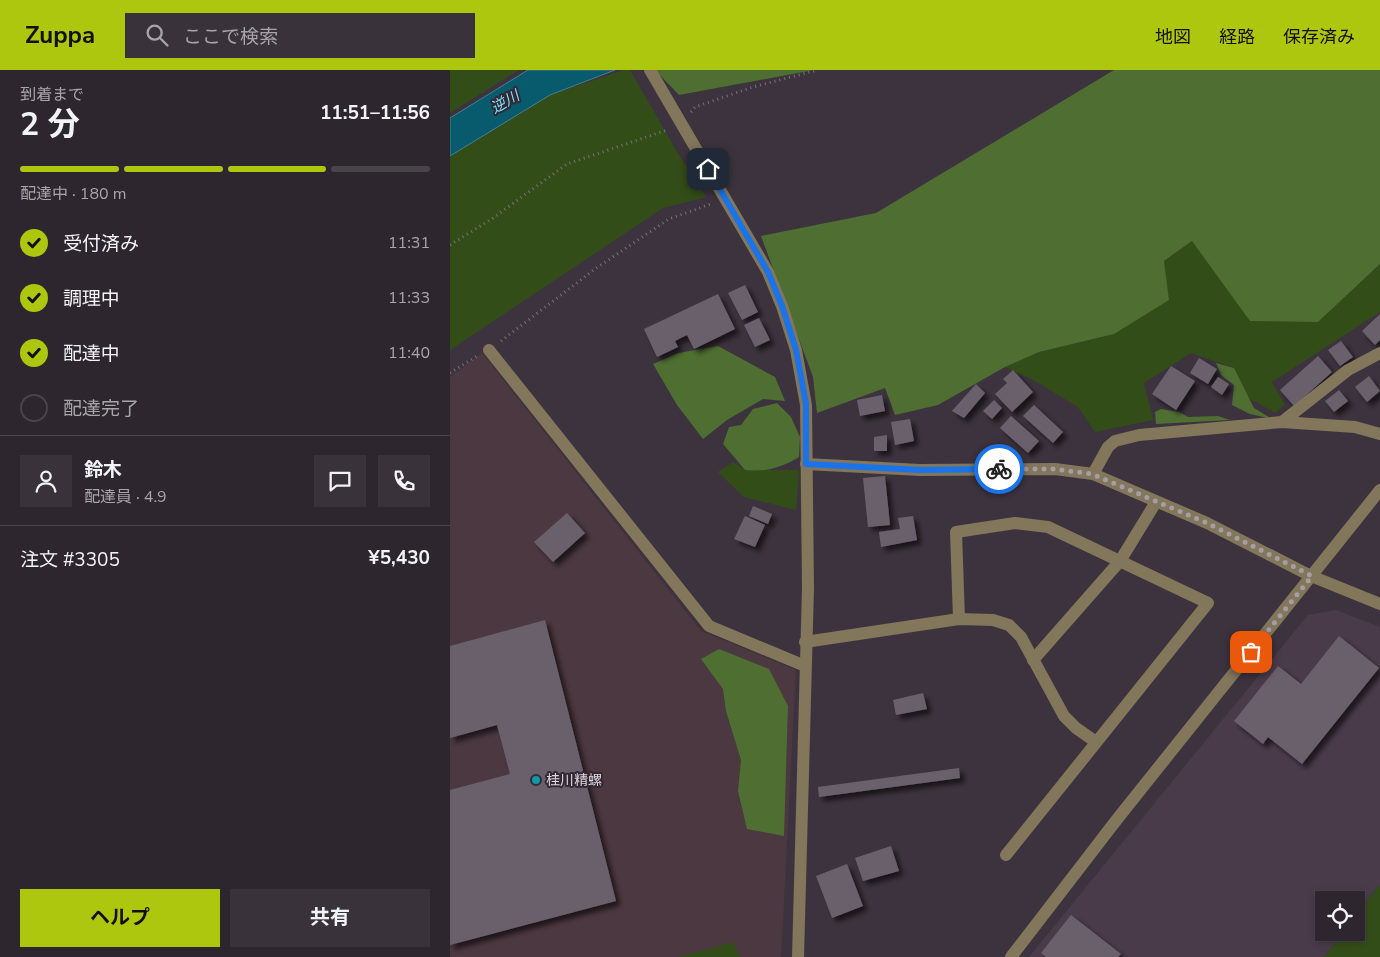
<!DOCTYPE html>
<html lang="ja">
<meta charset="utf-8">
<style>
:root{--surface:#2e262e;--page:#3a323a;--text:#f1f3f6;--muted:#a7a5aa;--line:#49434a;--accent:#adc60e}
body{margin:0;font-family:"Nunito Sans","Noto Sans JP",sans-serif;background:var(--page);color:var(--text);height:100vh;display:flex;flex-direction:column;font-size:19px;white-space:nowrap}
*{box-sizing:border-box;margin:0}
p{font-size:16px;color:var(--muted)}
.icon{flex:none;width:28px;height:28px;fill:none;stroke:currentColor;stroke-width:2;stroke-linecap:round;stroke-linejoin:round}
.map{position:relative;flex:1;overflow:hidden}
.details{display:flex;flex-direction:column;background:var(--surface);width:450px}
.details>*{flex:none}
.fabs{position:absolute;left:865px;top:821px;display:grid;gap:10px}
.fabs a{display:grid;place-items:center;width:50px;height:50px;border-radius:0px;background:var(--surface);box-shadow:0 2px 8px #0003,0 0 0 1px var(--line);font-size:25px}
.pin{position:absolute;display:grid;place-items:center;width:42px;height:42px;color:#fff;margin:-21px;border-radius:10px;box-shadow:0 2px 8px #0006}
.courier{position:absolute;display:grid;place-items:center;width:50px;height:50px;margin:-25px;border:4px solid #1a73e8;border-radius:50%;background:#fff;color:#222;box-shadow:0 1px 6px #0007}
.overview em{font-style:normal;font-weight:700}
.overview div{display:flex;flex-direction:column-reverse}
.overview{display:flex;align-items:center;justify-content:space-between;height:85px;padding:0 20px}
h1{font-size:32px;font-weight:700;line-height:38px}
.bar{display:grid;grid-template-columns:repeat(4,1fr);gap:8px 5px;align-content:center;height:60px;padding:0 20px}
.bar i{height:6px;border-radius:4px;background:var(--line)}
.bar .current{background:var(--accent)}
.bar p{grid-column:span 4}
.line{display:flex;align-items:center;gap:12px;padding:0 20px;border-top:1px solid var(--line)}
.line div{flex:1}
.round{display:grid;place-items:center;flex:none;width:52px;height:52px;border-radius:0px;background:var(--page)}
ol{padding:0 20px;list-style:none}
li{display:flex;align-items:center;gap:15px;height:55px}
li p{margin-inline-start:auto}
li .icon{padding:5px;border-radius:50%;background:var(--accent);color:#111;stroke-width:4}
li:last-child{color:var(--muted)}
li i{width:28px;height:28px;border:2px solid var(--line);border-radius:50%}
.action{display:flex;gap:10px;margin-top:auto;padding:10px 20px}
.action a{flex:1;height:58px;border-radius:0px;background:var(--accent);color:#111;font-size:20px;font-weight:700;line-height:58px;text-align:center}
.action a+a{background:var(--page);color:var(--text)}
header{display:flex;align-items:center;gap:30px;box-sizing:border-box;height:70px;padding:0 25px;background:var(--accent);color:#111}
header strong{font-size:24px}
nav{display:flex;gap:28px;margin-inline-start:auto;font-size:18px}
.search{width:350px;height:45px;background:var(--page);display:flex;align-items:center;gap:12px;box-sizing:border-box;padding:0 18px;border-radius:0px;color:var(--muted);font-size:19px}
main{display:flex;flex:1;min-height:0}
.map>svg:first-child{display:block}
</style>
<header>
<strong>Zuppa</strong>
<div class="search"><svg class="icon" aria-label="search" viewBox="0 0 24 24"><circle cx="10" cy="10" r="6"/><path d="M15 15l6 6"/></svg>ここで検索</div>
<nav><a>地図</a><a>経路</a><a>保存済み</a></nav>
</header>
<main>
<section class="details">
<div class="overview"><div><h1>2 分</h1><p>到着まで</p></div><em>11:51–11:56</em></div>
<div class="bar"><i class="current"></i><i class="current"></i><i class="current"></i><i></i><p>配達中 · 180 m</p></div>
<ol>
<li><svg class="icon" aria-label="check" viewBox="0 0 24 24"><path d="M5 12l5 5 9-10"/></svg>受付済み<p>11:31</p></li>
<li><svg class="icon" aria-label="check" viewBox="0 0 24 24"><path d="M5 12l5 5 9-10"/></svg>調理中<p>11:33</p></li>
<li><svg class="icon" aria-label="check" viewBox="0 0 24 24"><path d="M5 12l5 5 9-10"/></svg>配達中<p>11:40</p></li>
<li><i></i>配達完了</li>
</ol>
<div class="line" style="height:90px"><a class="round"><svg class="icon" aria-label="person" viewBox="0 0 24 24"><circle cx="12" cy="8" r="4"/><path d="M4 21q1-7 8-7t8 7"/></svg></a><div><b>鈴木</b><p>配達員 · 4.9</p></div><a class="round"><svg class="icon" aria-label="chat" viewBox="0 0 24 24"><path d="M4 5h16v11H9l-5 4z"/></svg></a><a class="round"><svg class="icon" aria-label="phone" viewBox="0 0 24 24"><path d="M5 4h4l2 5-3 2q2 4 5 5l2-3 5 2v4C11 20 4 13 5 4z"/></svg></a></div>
<div class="line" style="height:65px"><div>注文 #3305</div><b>¥5,430</b></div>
<div class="action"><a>ヘルプ</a><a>共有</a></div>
</section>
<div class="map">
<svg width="930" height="887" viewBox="0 0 930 887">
<defs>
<filter id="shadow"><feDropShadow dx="4.5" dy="4.5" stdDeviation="2.5" flood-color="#0009"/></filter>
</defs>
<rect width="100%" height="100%" fill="#3d333e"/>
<path fill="#4a3b4b" d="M886 540 930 557V814L906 845V830H874V862L893 863 874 887H579L858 545Z"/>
<path fill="#4c3840" d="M32 283 251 561 346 600 331 887H0V307Z"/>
<g fill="#334d18">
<path d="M0 0H69L0 43Z"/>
<path d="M174 0H180L226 80 256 127 213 138 0 280V86L100 25Z"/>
<path d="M742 171 868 252 930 194V242L822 312 835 335 825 343 797 327 784 298 741 283 694 313 703 350 645 362 628 337 587 312 555 297 589 282 664 264 714 191Z"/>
<path d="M283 392 295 400H349L346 440 294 427 268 402Z"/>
<path d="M930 814V887H874L893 863 906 862V845Z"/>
<path d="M284 872 290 887H228Z"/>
</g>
<g fill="#4f6e32">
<path d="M205 0H364L229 25Z"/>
<path d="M664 0H930V194L868 252 800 251 742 171 714 191 719 230 664 264 589 282 555 297 488 335 445 345 435 318 367 343 363 307 311 166 426 143Z"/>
<path d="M268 276 325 307 335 331 313 329 277 350 253 369 227 335 203 294 228 283Z"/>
<path d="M766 293 784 298 804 338 822 349 800 344 782 335 784 315 771 305Z"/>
<path d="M327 333 341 347 350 367 349 387C331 398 316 402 295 400L273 374 279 357 291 355 303 339Z"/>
<path d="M711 339 729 342 738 347 768 346 780 350 706 354 705 342Z"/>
<path d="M269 579 319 599 338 636 334 766 297 759 288 721 291 690 276 641 273 619 251 589Z"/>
</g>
<path fill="#085b6d" stroke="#48808f" d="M78 0H165L100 25 0 86V48Z"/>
<g fill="#6b606c" filter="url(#shadow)">
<path d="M295 215 308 242 292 250 278 223Z"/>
<path d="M268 224 285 259 244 279 237 265 225 271 228 277 207 287 194 259Z"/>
<path d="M930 244V270L925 275 912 261Z"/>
<path d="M309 248 320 270 305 277 294 255Z"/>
<path d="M891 271 903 287 890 296 878 280Z"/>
<path d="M868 286 882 302 844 336 830 320Z"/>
<path d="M749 288 767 299 758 314 740 303Z"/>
<path d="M721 296 745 311 726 340 702 324Z"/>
<path d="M563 300 583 322 562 342 545 324 557 313 553 309Z"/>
<path d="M919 306 930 321 917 332 905 317Z"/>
<path d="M768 307 779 314 772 325 761 317Z"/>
<path d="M526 314 535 323 514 348 502 341Z"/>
<path d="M889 320 898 331 884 342 875 331Z"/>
<path d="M432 325 435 341 410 346 407 330Z"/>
<path d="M544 330 552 338 542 349 533 341Z"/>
<path d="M584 335 613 362 603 373 573 346Z"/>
<path d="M561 346 589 371 578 383 550 358Z"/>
<path d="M460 349 464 371 445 375 441 352Z"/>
<path d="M437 365V381H424V367Z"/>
<path d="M435 406 440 455 418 457 413 408Z"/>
<path d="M303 436 322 444 318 454 299 446Z"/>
<path d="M117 443 135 463 103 492 84 472Z"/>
<path d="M295 446 315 455 305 477 284 469Z"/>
<path d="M463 446 467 470 431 477 429 462 450 459 448 448Z"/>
<path d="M95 550 166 831 0 875V720L60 704 47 655 0 668V576Z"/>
<path d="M889 566 929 598 852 694 818 667 813 674 784 651 828 596 851 614Z"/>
<path d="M473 623 477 639 446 645 443 630Z"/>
<path d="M509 698 510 708 369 727 368 717Z"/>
<path d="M441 776 449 801 413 811 405 788Z"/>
<path d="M397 794 413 836 382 848 366 806Z"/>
<path d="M621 845 671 884 668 887H596L591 883Z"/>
</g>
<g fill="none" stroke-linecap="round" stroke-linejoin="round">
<g stroke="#797079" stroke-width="3" stroke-dasharray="1 4" stroke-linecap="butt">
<path d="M241 42 245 37 303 17 368 0"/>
<path d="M0 175 43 148 117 94 217 60"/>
<path d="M51 271 145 199 219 149 261 134"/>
<path d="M0 303 27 286"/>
</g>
<g stroke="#82765b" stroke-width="12">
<path d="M200 0 318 202 332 236 346 280 356 335 358 518 348 887"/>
<path d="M39 280 259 556 355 596"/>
<path d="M832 352 898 300 930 283"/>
<path d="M356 394 470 400 605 399 643 404 757 453 861 506 930 534"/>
<path d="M643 404 658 377 665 371 689 365 832 352 905 357 930 364"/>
<path d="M509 549 506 462 565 453 598 457 758 533 556 785"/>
<path d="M355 572 509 549 543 550 559 555 571 567 614 646 626 658 646 672"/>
<path d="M583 590 670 491 706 432"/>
<path d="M561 887 668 748 930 420"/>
</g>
</g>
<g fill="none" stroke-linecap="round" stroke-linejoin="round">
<path stroke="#a69ea6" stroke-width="5" stroke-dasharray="0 9" d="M549 399H605L642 404 757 453 862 506 801 582"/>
<path stroke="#1a73e8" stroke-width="6" d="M258 99 318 202 332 236 346 280 356 334V394L470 400 549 399"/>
</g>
<circle fill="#0f9aa8" stroke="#332934" stroke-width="2" cx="86" cy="710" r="5"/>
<g text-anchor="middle" stroke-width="4" stroke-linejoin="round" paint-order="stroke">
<g font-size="14" fill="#ded7de" stroke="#332934" text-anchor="start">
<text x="96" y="715">桂川精螺</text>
</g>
<g font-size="15" font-style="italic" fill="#7ddffa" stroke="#332934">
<text transform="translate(55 32) rotate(-30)" y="5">逆川</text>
</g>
</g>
</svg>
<div class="fabs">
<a><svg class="icon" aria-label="locate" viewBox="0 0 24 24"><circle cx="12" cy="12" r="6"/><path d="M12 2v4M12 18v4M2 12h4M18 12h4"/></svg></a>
</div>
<div class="pin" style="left:801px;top:582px;background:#ea580c"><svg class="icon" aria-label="bag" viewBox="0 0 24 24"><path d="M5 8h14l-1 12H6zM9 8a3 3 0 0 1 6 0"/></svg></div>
<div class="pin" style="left:258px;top:99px;background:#1f2937"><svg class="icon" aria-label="home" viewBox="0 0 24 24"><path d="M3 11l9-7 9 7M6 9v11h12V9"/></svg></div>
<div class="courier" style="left:549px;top:399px"><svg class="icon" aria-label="bike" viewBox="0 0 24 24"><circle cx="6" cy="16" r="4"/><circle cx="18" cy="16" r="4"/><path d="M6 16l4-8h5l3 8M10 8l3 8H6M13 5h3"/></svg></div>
</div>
</main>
